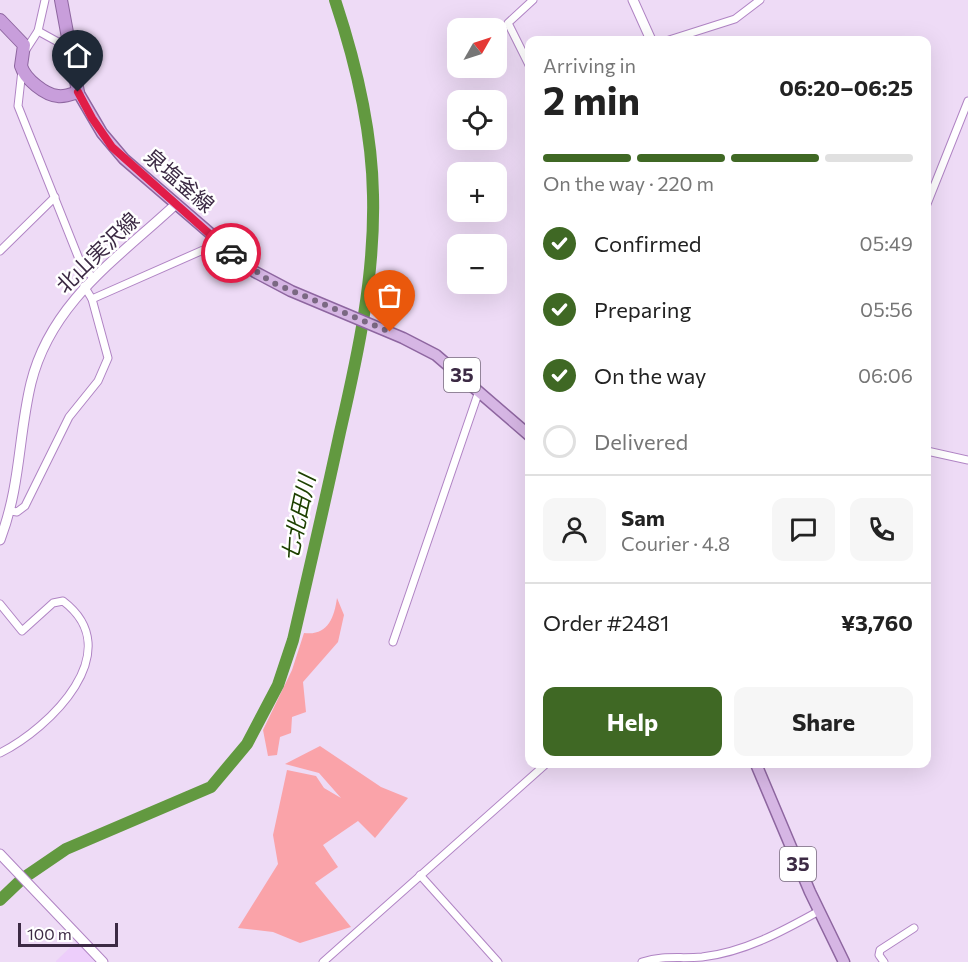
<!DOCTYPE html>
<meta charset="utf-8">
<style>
:root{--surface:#fff;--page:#f6f6f6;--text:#222;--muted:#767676;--line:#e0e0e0;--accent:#3f6824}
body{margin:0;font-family:Commissioner,"Noto Sans JP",sans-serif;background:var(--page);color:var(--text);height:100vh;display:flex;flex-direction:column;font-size:22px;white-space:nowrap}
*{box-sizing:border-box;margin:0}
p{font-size:20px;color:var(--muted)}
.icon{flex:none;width:33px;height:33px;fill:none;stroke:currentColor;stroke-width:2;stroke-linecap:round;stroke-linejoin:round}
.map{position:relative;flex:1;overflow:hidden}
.sheet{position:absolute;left:525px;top:36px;width:406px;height:732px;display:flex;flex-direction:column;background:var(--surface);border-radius:12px;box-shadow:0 6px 24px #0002}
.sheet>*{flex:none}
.needle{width:39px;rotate:51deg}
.fabs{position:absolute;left:447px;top:18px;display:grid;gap:12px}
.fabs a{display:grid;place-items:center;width:60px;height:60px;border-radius:12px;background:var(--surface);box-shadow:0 6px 24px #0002;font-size:30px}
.scale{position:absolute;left:18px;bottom:15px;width:100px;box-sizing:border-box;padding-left:6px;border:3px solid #3c2a44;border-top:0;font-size:16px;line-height:21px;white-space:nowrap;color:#3c2a44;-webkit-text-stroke:4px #fff;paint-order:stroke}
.pin{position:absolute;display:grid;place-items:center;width:51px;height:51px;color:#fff;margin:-62px -26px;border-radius:50% 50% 50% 0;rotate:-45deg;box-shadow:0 0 6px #0007}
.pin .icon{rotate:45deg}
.courier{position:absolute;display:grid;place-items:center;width:60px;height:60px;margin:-30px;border:4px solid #e11d48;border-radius:50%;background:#fff;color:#222;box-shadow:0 2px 8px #0007}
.overview em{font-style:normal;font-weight:700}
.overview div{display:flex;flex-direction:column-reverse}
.overview{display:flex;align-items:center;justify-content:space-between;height:102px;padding:0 18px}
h1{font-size:39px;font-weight:700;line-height:45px}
.bar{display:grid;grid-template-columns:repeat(4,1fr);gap:9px 6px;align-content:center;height:72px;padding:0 18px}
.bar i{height:8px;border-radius:4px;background:var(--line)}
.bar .selected{background:var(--accent)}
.bar p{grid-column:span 4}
.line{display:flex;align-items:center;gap:15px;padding:0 18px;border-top:2px solid var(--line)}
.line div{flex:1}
.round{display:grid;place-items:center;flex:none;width:63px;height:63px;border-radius:12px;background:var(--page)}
ol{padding:0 18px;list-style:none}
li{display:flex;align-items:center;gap:18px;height:66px}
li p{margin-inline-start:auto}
li .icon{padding:6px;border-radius:50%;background:var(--accent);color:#fff;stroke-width:4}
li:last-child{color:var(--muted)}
li i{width:33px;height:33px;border:3px solid var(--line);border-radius:50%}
.action{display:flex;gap:12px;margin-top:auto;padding:12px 18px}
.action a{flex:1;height:69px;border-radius:12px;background:var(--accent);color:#fff;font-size:24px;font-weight:700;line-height:69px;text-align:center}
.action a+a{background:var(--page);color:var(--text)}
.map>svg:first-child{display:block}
</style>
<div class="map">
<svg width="968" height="962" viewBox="0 0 968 962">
<rect width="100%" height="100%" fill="#eedbf6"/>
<path fill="#edcefb" d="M77 941 95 962H56V961Z"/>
<g fill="#faa3a9">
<path d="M337 598 344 615 338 642 303 682 306 712 292 717 291 733 280 737 277 755 268 756 263 730 292 670 304 633C327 636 334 619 337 598Z"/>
<path d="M320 746 381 787 408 798 375 838 358 821 323 845 338 867 315 883 351 927 300 943 273 932 238 928 278 864 273 835 287 770 316 776 324 788 341 798 319 773 285 764Z"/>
</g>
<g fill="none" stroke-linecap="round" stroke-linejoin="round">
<path stroke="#629940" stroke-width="12" d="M0 900 22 879 66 849 211 787 247 744 278 685 293 640C309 571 325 502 340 432 358 354 375 276 373 195 372 129 356 63 335 0"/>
<defs>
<g id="minor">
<path d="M38 31 58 42"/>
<path d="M669 40 735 19 760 0"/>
<path d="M25 51 38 31 45 0"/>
<path d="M530 67 508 23 533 0"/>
<path d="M22 70 18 106 81 264 93 278"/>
<path d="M927 204 968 101"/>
<path d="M0 251 55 197"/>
<path d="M92 299 219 243"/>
<path d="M927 451 968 460"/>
<path d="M11 511 17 512 25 506 69 417 98 381 108 358 92 299 84 286"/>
<path d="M0 604 22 631 53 603 63 601C129 651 50 728 0 753"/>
<path d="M393 642 479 391"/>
<path d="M420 875 498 962"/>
<path d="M323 962 546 764"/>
<path d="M642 962C665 955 680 959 702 957 745 952 783 931 819 911"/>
<path d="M884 962 879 955 880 950 914 928"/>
</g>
<g id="tertiary">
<path d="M633 0 651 40"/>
<path d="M0 540C21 485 18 437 31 383 51 302 118 258 176 204"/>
<path d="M0 854 103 962"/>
</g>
<g id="primary">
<path d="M78 92 102 133 124 159 255 272 291 291 403 338 436 355 530 436"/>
<path d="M756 764 810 892 844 962"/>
</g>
<path id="trunk" d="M0 20 24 45 21 66C25 79 45 95 58 96 65 97 72 94 78 92L61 0"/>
</defs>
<use href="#minor" stroke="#b084c4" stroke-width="9"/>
<use href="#tertiary" stroke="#b084c4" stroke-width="11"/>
<use href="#primary" stroke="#8e66a0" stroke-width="13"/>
<use href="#trunk" stroke="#8e66a0" stroke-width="14"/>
<use href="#minor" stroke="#fff" stroke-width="7"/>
<use href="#tertiary" stroke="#fff" stroke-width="9"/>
<use href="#primary" stroke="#d6b6e4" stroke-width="10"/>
<use href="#trunk" stroke="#c89edb" stroke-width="12"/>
</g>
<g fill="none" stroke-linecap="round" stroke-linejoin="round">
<path stroke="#7a6882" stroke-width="6" stroke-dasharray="0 10.8" d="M231 253 271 282 390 332"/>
<path stroke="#e11d48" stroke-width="8" d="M78 92 92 118 112 147 231 253"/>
</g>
<g text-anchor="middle" stroke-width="5" stroke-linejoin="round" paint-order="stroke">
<g fill="#fff" stroke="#766a7c" stroke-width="1.5">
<rect x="444" y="358" width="36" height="34" rx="4.5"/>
<rect x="780" y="847" width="36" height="34" rx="4.5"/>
</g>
<g font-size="20" font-weight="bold" fill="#3c2a44">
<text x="462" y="382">35</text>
<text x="798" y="871">35</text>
</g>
<g font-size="21" fill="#3c2a44" stroke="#fff">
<text transform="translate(179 181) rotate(41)" y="7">泉塩釜線</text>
<text transform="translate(98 253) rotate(-44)" y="7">北山実沢線</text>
</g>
<g font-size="22" font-style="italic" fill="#1d4000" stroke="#fff">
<text transform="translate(298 518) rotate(-78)" y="8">七北田川</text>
</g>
</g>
</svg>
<div class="fabs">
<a><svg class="needle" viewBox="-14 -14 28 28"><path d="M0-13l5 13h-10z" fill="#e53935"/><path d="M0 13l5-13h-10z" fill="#767676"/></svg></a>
<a><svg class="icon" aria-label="locate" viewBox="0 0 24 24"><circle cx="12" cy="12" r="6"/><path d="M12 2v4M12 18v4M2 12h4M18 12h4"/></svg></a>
<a>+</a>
<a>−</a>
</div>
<div class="scale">100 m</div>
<div class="pin" style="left:390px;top:332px;background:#ea580c"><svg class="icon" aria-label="bag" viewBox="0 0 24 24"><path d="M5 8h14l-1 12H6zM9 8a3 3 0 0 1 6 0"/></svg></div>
<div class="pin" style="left:78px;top:92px;background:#1f2937"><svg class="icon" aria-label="home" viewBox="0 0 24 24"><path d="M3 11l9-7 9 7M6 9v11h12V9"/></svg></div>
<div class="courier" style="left:231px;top:253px"><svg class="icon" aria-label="car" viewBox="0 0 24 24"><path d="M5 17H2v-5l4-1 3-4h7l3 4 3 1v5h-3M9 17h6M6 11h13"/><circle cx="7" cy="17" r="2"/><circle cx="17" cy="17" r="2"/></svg></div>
<section class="sheet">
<div class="overview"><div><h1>2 min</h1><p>Arriving in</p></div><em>06:20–06:25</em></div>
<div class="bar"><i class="selected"></i><i class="selected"></i><i class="selected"></i><i></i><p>On the way · 220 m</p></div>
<ol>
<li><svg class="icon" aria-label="check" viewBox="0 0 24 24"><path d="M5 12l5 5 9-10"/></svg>Confirmed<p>05:49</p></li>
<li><svg class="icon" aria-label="check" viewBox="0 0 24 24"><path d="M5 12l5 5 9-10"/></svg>Preparing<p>05:56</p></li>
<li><svg class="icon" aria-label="check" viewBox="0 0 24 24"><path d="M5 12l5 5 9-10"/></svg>On the way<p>06:06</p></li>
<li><i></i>Delivered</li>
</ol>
<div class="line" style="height:108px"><a class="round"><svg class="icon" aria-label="person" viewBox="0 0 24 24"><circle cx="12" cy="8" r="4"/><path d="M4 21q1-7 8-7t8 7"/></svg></a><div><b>Sam</b><p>Courier · 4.8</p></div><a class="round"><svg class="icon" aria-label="chat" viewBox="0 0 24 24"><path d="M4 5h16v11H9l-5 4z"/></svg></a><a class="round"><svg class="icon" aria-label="phone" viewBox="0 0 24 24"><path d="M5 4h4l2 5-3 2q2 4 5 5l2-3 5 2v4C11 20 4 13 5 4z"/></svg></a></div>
<div class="line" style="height:78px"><div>Order #2481</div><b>¥3,760</b></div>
<div class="action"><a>Help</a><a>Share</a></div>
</section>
</div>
